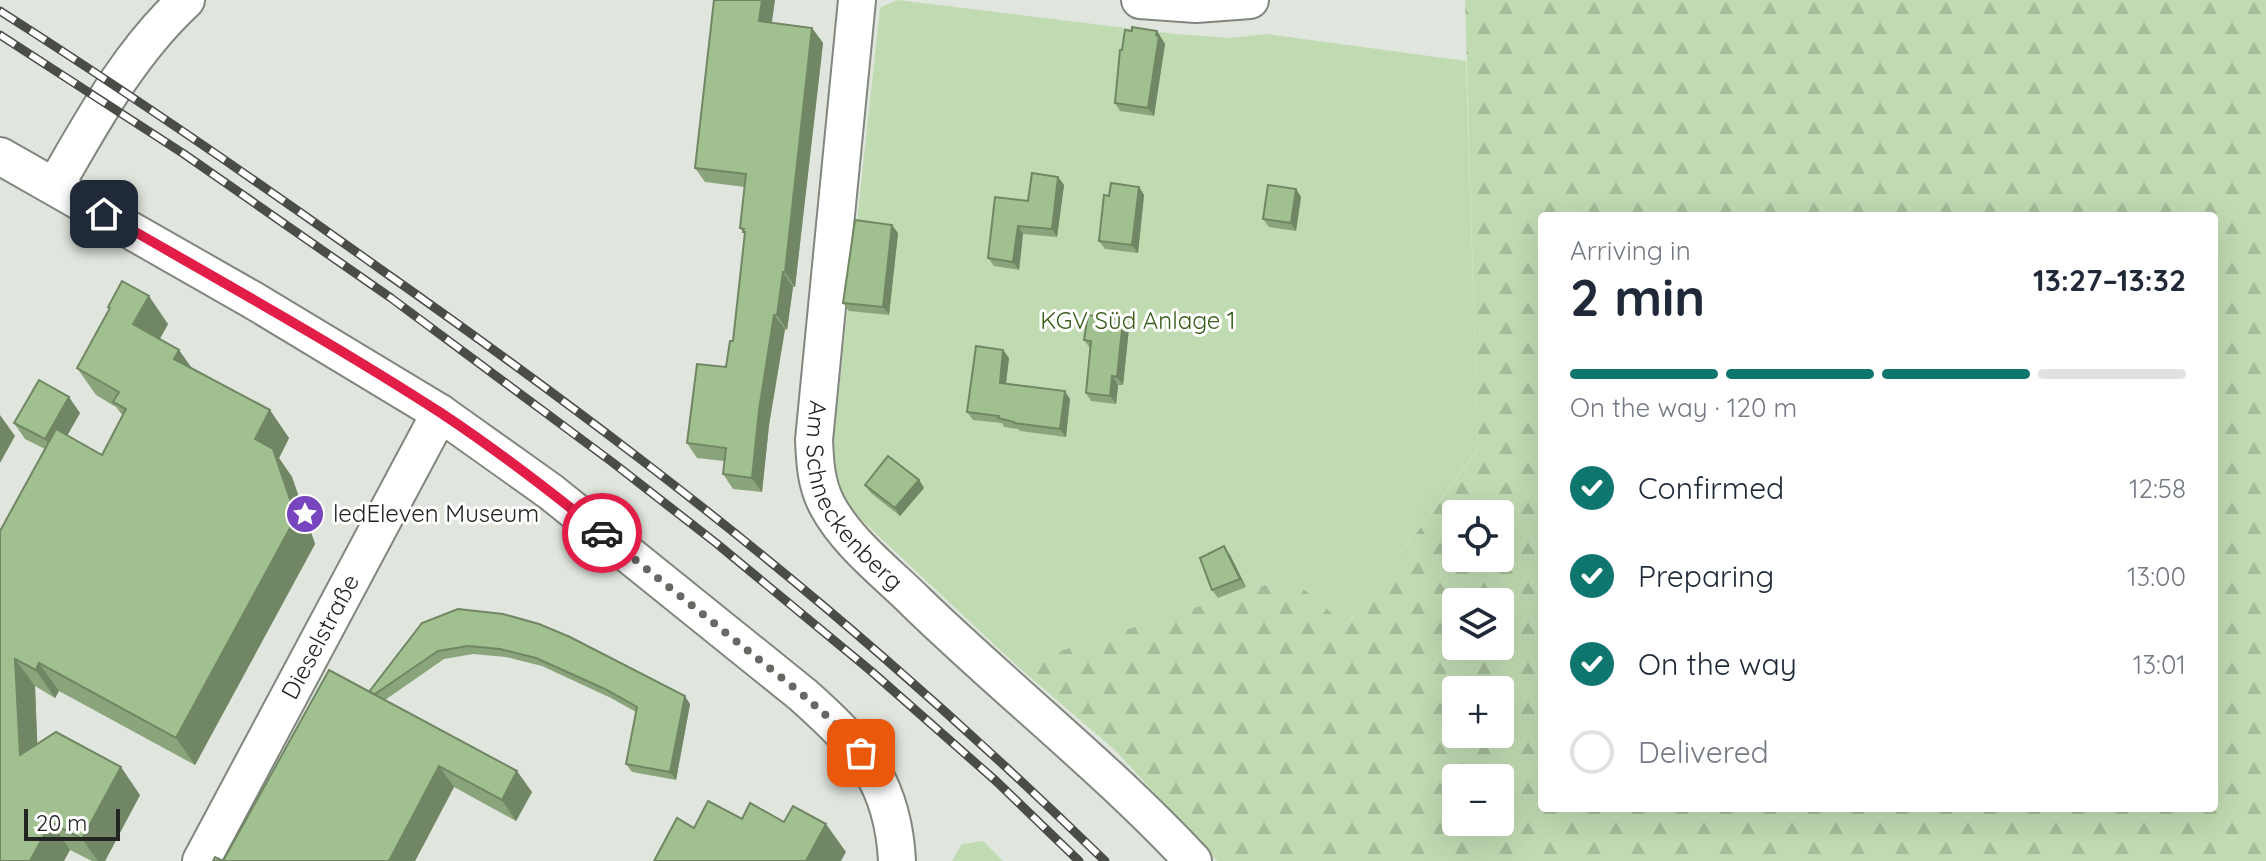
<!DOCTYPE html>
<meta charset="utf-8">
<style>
:root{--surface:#fff;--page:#f2f2f3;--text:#1f2937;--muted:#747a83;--line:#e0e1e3;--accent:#0f766e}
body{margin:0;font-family:Quicksand,sans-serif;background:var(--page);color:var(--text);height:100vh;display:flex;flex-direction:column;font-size:30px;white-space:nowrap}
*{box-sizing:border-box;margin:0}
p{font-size:26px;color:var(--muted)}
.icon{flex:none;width:44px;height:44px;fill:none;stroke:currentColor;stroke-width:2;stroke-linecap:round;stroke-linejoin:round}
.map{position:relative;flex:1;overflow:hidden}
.panel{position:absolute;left:1538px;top:212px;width:680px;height:600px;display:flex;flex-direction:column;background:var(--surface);border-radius:8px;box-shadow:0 8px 32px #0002}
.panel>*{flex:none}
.tools{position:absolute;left:1442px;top:500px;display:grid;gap:16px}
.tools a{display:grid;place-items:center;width:72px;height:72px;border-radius:8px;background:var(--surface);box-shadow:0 8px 32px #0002;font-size:40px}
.scale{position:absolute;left:24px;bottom:20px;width:96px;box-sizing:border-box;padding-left:8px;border:4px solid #232522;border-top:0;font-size:22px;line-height:28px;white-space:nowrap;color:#232522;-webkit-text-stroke:6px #fff;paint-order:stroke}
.pin{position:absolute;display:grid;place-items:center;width:68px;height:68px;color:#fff;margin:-34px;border-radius:16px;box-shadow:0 4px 12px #0006}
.courier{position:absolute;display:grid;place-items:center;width:80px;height:80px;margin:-40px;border:6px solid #e11d48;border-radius:50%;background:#fff;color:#222;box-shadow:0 2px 10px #0007}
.head em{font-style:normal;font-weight:800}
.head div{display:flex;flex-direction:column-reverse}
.head{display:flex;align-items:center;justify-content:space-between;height:136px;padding:0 32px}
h1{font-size:52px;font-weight:800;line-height:60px}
.bar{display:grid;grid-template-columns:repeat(4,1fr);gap:12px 8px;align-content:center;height:96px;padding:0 32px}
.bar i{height:10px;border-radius:6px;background:var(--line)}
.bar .current{background:var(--accent)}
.bar p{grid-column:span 4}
ol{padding:0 32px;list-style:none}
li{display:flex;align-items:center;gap:24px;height:88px}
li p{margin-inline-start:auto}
li .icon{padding:8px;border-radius:50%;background:var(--accent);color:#fff;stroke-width:4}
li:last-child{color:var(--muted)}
li i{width:44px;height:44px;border:4px solid var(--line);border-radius:50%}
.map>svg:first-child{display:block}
</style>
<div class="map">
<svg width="2266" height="861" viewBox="0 0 2266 861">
<defs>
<pattern id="forest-firs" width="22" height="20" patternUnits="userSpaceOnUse" patternTransform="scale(2)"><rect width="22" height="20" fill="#c0dab2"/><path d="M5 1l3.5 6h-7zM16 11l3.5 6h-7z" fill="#a5bb99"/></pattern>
</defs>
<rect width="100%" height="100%" fill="#e0e5dd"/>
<path fill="url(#forest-firs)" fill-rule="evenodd" d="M1465 0H2266V861H1217L1115 750 1016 665 1290 577 1347 626 1478 450ZM1542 216H2214V808H1542ZM1456 514H1500V558H1456ZM1456 602H1500V646H1456ZM1456 690H1500V734H1456ZM1456 778H1500V822H1456Z"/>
<g fill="#c0dab2">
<path d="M897 0 1175 34 1230 38 1267 34 1466 61 1478 449 1347 626 1290 577 1016 665 853 512 834 481 832 452 880 8Z"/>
<path d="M983 841 1003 861H952L962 844Z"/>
</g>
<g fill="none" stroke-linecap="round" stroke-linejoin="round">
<defs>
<g id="minor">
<path id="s1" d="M857 0 814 440C815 463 816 484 827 505 847 543 887 573 917 603 1008 691 1107 769 1193 861"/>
<path d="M1140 0 1196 4 1250 0"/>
<path d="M0 156 251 299 440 413 551 492 803 695C860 746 893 781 897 861"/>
<path d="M55 186C93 120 129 53 186 0"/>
<path id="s2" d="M201 861 440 413"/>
</g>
</defs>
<use href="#minor" stroke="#81867f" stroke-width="40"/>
<use href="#minor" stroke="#fff" stroke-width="36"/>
<defs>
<g id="rail">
<path d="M0 11C130 94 257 181 383 271 555 392 724 518 883 657 959 723 1033 791 1105 861"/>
<path d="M0 35 184 154 391 298 612 462 716 543 871 671 996 781 1079 861"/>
</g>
</defs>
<use href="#rail" stroke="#4a4c48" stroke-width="9"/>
<use href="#rail" stroke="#fff" stroke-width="6" stroke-dasharray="18" stroke-linecap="butt"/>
</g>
<g fill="#8aa57b">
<path d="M771 23 812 28 823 43 795 287H793L787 330 785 329 769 425 762 492 733 489 723 474 724 461 697 458 687 443 726 367 733 341 745 235 740 228 745 187 705 182 695 168Z"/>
<path d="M1132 31H1157L1165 44 1154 116 1120 111 1115 103 1122 50Z"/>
<path d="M1058 177 1064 185 1057 237 1023 234 1019 270 994 266 988 258 1028 201Z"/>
<path d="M1139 187 1144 195 1138 253 1105 249 1099 241Z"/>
<path d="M1296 189 1301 197 1296 231 1269 227 1263 219Z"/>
<path d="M898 233 889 315 849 311 843 303Z"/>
<path d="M108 307 168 324 160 339 179 350 192 369 289 438 279 458 292 477 315 544 195 765 59 691 55 698 35 686 37 744 140 795 105 861H92L70 850 0 861V531L45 449 25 439 14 423 80 413 67 436 102 455 123 416 116 407 96 395 77 368 110 309Z"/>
<path d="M1129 328 1123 385H1118L1116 404 1091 401 1086 393 1090 348 1084 340Z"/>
<path d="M1003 350 1009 358 1006 384 1070 399 1066 437 1020 431 1018 429 1004 427 1002 423 973 420 967 412Z"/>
<path d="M919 480 924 488 900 516 871 493 865 485Z"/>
<path d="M1230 555 1246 587 1218 598 1212 590Z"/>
<path d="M422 623 690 704 676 780 632 772 626 764 636 712 611 698 542 666 506 657 473 654 444 659 385 700 532 792 516 821 454 787 415 861H213H223L369 692Z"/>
</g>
<g fill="#718664">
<path d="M762 0H775L770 36 759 21Z"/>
<path d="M812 28 823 43 795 287 785 272Z"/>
<path d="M1157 31 1165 44 1154 116 1148 108Z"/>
<path d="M1058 177 1064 185 1057 237 1052 229Z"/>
<path d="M1139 187 1144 195 1138 253 1132 245Z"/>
<path d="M1296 189 1301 197 1296 231 1291 223Z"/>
<path d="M892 225 898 233 889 315 883 307Z"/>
<path d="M1018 226 1023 234 1019 270 1013 262Z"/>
<path d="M783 272 793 287 787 330 777 315Z"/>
<path d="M149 296 168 324 152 352 133 324Z"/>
<path d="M774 315 785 329 769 425 762 492 752 478 759 410Z"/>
<path d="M1123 320 1129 328 1123 385 1117 377Z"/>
<path d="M179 350 198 377 174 359Z"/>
<path d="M1003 350 1009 358 1005 391 1000 383Z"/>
<path d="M1112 376 1118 385 1116 404 1110 396Z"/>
<path d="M1065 391 1070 399 1066 437 1060 429Z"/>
<path d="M69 397 80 413 56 455 45 439Z"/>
<path d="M270 410 289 438 279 458 292 477 315 544 195 765 176 738 255 439Z"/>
<path d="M0 415 15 436 0 463Z"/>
<path d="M919 480 924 488 900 516 895 508Z"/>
<path d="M1224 546 1230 555 1246 587 1240 579Z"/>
<path d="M15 659 35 686 39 783 20 755Z"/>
<path d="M39 663 59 691 55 698 36 670Z"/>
<path d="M685 696 690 704 676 780 670 772Z"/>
<path d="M439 766 454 787 415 861H389Z"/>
<path d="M121 767 140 795 105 861H98L82 839Z"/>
<path d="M517 771 532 792 516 821 502 800Z"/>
<path d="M51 822 70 850 64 861H30Z"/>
<path d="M826 824 846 852 841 861H806Z"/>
</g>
<g fill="#a1c08f" stroke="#718664" stroke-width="2">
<path d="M714 0H762L759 21 812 28 785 272H783L777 315H774L759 410 752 478 723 474 726 448 687 443 697 364 726 367 730 341H733L745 232H743L744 229 740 228 746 174 695 168Z"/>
<path d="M1132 27 1157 31 1156 35 1159 36 1148 108 1115 103 1120 50H1122L1125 30 1132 31Z"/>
<path d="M1032 173 1058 177 1052 229 1018 226 1013 262 988 258 995 197 1028 201Z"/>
<path d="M1111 183 1139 187 1132 245 1099 241 1104 195 1109 196Z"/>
<path d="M1268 185 1296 189 1291 223 1263 219Z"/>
<path d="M855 220 892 225 883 307 843 303Z"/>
<path d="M122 281 149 296 133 324 179 350 174 359 270 410 255 439 273 449 296 517 176 738 39 663 36 670 15 659 20 755 56 732 121 767 82 839 51 822 30 861H0V531L56 429 102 455 126 409 113 402 119 392 77 368 110 308 108 307Z"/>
<path d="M1088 315 1123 320 1117 377 1112 376 1110 396 1086 393 1091 341 1084 340Z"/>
<path d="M976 346 1003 350 1000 383 1065 391 1060 429 1014 423V422L998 418 999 416 967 412Z"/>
<path d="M39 380 69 397 45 439 14 423Z"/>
<path d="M888 456 919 480 895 508 865 485Z"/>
<path d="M1224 546 1240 579 1212 590 1200 558Z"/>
<path d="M458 609 503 614 539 624 570 637 685 696 670 772 626 764 637 707 605 689 536 658 500 649 468 646 438 651 375 694 369 692 422 623Z"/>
<path d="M329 670 517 771 502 800 439 766 389 861H213L215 857 223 861Z"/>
<path d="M708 801 742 819 750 803 784 822 793 806 826 824 806 861H654L677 818 694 828Z"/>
</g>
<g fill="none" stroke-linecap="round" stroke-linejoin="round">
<path stroke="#656863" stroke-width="8" stroke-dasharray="0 14.4" d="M602 533 803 695 838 726 861 753"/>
<path stroke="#e11d48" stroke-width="10" d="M104 214C217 279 331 342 441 413 497 450 550 491 602 533"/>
</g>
<defs>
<symbol id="sight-disc" viewBox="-11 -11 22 22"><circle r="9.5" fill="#7745bd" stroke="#fff"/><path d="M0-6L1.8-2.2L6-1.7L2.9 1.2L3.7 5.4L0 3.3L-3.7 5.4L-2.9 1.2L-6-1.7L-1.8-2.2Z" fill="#fff"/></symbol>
</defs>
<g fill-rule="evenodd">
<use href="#sight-disc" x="283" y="492" width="44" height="44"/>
</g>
<g text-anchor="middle" stroke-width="6" stroke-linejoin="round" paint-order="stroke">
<g font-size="24" fill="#395e1b" stroke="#fff">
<text x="1138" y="329">KGV Süd Anlage 1</text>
</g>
<g font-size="24" fill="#232522" stroke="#fff">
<text dy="8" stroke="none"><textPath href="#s1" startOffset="510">Am Schneckenberg</textPath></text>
<text dy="8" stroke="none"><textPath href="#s2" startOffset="254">Dieselstraße</textPath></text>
</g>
<g font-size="24" fill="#232522" stroke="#fff" text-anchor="start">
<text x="333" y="522">ledEleven Museum</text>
</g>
</g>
</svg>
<div class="tools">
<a><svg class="icon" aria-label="locate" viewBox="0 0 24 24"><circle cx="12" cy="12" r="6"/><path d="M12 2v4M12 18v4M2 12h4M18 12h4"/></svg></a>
<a><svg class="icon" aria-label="layers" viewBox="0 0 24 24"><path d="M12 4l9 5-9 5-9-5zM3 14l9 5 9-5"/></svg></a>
<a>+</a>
<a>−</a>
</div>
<div class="scale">20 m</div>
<div class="pin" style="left:861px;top:753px;background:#ea580c"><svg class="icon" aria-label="bag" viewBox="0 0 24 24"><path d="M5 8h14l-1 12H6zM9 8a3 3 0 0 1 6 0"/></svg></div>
<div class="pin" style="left:104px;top:214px;background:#1f2937"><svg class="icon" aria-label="home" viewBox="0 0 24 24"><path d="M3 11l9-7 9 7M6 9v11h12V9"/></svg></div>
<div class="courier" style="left:602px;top:533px"><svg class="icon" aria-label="car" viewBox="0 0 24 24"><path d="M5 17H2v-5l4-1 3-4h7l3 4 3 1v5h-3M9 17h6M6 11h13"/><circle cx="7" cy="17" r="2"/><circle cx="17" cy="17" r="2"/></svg></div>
<section class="panel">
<div class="head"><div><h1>2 min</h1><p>Arriving in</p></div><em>13:27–13:32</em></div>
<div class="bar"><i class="current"></i><i class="current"></i><i class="current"></i><i></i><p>On the way · 120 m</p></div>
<ol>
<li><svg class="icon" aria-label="check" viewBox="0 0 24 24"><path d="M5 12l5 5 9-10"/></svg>Confirmed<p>12:58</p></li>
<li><svg class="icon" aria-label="check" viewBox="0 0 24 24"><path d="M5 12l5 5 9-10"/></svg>Preparing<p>13:00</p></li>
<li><svg class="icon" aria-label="check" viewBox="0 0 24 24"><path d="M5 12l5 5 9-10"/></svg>On the way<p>13:01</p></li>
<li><i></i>Delivered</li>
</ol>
</section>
</div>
